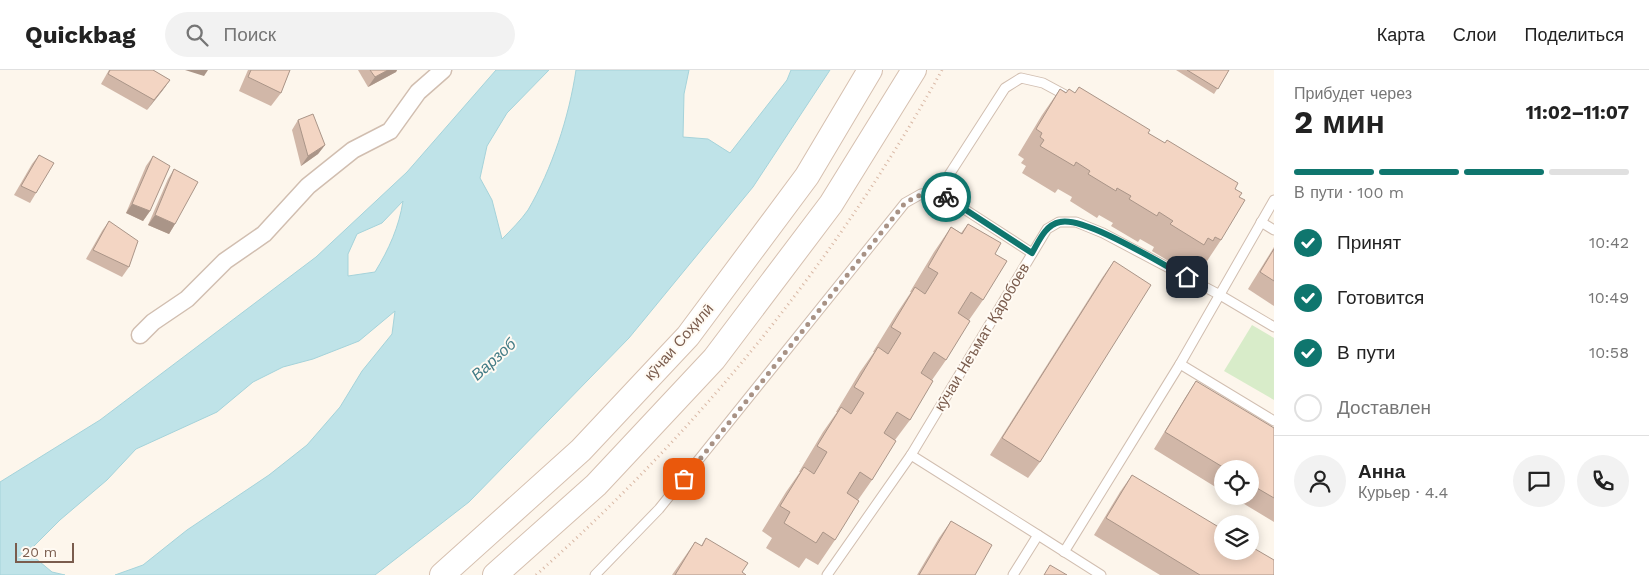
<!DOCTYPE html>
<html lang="ru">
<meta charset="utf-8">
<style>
:root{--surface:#fff;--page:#f2f2f2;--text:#222;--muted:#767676;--line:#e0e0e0;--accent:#0f766e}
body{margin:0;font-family:"Work Sans",sans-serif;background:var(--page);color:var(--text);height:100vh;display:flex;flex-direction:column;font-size:19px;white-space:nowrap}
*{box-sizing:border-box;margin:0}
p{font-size:16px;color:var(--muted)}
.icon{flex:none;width:28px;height:28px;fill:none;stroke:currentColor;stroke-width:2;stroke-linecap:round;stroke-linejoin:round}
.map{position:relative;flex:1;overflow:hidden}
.sheet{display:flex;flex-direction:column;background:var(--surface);width:375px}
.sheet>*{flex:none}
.fabs{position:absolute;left:1214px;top:390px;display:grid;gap:10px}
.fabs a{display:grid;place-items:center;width:45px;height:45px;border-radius:50%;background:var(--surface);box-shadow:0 2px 12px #0003;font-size:25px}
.scale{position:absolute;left:15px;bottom:12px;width:59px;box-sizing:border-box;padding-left:5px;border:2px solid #7a5c4d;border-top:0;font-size:14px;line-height:18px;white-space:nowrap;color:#7a5c4d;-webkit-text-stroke:4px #fffaf3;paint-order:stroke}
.pin{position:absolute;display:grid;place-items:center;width:42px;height:42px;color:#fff;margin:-21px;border-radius:10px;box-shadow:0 2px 8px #0006}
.courier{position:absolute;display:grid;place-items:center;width:50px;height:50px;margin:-25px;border:4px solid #0f766e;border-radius:50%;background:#fff;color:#222;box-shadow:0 1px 6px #0007}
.summary em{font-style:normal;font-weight:700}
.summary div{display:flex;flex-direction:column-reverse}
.summary{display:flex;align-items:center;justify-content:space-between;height:85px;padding:0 20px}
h1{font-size:32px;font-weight:700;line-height:38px}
.bar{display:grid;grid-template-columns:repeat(4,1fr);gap:8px 5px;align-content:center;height:60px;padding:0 20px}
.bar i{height:6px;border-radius:4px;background:var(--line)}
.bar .active{background:var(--accent)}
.bar p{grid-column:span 4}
.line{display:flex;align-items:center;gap:12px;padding:0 20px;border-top:1px solid var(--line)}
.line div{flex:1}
.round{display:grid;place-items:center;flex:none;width:52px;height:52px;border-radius:26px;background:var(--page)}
ol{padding:0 20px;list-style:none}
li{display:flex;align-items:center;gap:15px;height:55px}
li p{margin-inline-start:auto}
li .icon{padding:5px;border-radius:50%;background:var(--accent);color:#fff;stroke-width:4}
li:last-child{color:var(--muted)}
li i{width:28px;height:28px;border:2px solid var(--line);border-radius:50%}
header{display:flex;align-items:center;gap:30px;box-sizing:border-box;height:70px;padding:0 25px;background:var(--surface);border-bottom:1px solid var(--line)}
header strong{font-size:24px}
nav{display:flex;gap:28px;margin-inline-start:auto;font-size:18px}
.search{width:350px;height:45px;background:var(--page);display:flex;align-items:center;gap:12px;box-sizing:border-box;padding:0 18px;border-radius:28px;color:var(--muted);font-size:19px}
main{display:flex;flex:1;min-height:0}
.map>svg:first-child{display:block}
</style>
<header>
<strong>Quickbag</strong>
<div class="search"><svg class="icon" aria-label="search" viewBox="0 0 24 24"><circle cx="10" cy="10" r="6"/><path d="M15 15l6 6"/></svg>Поиск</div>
<nav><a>Карта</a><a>Слои</a><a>Поделиться</a></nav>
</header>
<main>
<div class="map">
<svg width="1274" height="505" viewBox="0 0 1274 505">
<rect width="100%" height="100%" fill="#fdf6ec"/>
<path fill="#d8ecc9" d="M1252 255 1274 268V330L1224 301Z"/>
<path fill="#bfe3e8" stroke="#a5d3da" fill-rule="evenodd" d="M496 0H549L507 43 487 76 480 108 492 130 502 169C511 160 521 150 528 140 552 99 569 47 576 0H689L684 24 683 67 708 69 730 83 787 10 791 0H830L753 117 629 268 469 432 375 505H115L143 495 187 460 269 405 307 375 340 337 362 301 392 264 395 241 359 271 313 289 283 297 253 312 217 342 136 379 107 410 60 450 28 482 52 502 65 505H0V412L100 350 316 187 407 102ZM403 131C399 157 389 179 375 202L348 206V184L357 164 382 153Z"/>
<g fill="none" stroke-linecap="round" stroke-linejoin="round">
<defs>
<g id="service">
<path d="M938 122 1005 18 1021 8 1043 13 1069 27"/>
<path d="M1274 130 1180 294 1274 351"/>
<path d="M1261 152 1274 160"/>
<path d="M911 385 1038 465"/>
<path d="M1064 482 1180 294"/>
<path d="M595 505 659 439 905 133 921 124 938 122 1032 183"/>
<path d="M827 505 911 385 1047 159 1059 152H1076L1103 163 1220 225 1274 257"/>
<path d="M1013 505 1038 465 1101 505"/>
</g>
<path id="minor" d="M140 265 153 252 187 229 225 191 264 164 308 116 353 80 390 61 418 22 443 0"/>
<g id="secondary">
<path d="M442 505 581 380 688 266 807 106 870 0"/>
<path d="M495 505 596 415 714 289 831 134 914 0"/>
</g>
</defs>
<use href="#service" stroke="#d1beb0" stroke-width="11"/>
<use href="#minor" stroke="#d1beb0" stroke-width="19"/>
<use href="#secondary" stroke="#d6c0b0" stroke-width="26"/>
<path stroke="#d9b8a5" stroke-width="3" stroke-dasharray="1 4" stroke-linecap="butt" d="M536 505C699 360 836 191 942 0"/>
<use href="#service" stroke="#fff" stroke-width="9"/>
<use href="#minor" stroke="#fff" stroke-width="16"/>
<use href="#secondary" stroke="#fff" stroke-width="24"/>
</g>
<g fill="#d1b7a8">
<path d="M109 0H153L170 10 147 40 101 14Z"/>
<path d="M248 0H290L281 23 271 36 239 21Z"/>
<path d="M358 0H397L396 2 368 17Z"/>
<path d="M1176 0H1229L1214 24Z"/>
<path d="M1079 17 1148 63 1235 119 1239 127 1221 170 1203 197 1197 194 1194 198 1190 195 1185 201 1152 181 1154 177 1140 169 1138 172 1111 156 1113 153 1099 145 1097 148 1070 131 1072 127 1058 119 1055 123 1022 103 1026 96 1021 93 1024 89 1018 85 1042 45 1060 19 1066 22 1075 23Z"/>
<path d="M298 50 325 75 318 84 301 96 292 60Z"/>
<path d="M39 85 36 123 30 133 14 125 32 94Z"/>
<path d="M153 86 150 141 143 151 126 143 146 96Z"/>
<path d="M174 99 175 154 169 164 148 155 168 109Z"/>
<path d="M109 151 129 197 122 207 86 189 102 161Z"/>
<path d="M968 154 995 184 983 230 969 250 946 290 932 310 910 350 895 370 872 410 858 430 835 470 818 495 806 488 799 498 766 478 772 468 762 461 786 422 800 402H799L823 362 837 342H836L860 302 874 282H873L897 243 911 222H910L934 182 951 157 961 163Z"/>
<path d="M1274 177V236L1248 219Z"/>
<path d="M1114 191 1040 392 1028 408 990 385 1102 208Z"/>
<path d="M1196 311 1274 358V452L1231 426H1250V399H1222V421L1154 379 1185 328Z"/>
<path d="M1132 405 1274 505H1160L1094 465 1120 422Z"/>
<path d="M951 451 975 505H917L939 468Z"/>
<path d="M706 468 742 502 746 505H672L695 472 701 476Z"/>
</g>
<g fill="#aa9588">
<path d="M185 0H208L204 6Z"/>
<path d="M388 0H397L396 2 368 17 375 7Z"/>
<path d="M170 10 163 20 147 40 154 30Z"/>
<path d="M325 75 318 84 301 96 308 86Z"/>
<path d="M132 134 150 141 143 151 126 143Z"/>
<path d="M155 145 175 154 169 164 148 155Z"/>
</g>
<g fill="#f3d5c3" stroke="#aa9588">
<path d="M110 0H153L170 10 154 30 108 4Z"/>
<path d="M251 0H290L281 23 248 7Z"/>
<path d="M370 0H388L375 7Z"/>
<path d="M1187 0H1229L1218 19Z"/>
<path d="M1079 17 1150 60 1148 63 1165 73 1167 70 1238 113 1235 119 1242 123 1239 127 1245 130 1221 170 1215 167 1213 171 1208 168 1204 175 1170 154 1173 151 1159 142 1157 146 1129 129 1131 126 1117 118 1116 121 1088 104 1090 101 1076 92 1074 96 1040 76 1044 70 1040 67 1042 63 1036 59 1060 19 1066 23 1069 19 1075 23Z"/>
<path d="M313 44 325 75 308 86 298 50Z"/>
<path d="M39 85 54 93 36 123 21 116Z"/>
<path d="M153 86 170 96 150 141 132 134Z"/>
<path d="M174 99 198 112 175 154 155 145Z"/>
<path d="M109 151 138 171 129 197 93 180Z"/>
<path d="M968 154 1001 173 995 184 1007 191 983 230 971 222 958 243 970 251 946 290 934 282 927 293 921 303 933 311 910 350 897 342 884 363 896 371 872 410 860 402 847 423 859 431 835 470 823 462 816 473 784 453 790 442 780 436 804 397 814 404 827 382 817 376 841 337 851 344 864 323 854 317 878 277 888 284 901 263 891 257 915 217 925 224 938 203 928 197 951 157 962 164Z"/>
<path d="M1274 179V211L1260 202Z"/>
<path d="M1114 191 1151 215 1040 392 1002 368Z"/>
<path d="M1196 311 1274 358V428L1250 414V399H1226L1165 362Z"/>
<path d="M1132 405 1222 459V481H1250V476L1274 490V505H1200L1106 448Z"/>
<path d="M951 451 992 475 975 505H919Z"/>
<path d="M706 468 748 493 742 502 746 505H675L695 472 702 476Z"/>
<path d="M1050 495 1067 505H1044Z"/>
</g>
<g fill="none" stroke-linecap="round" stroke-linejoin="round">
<path stroke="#a89285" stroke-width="5" stroke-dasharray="0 9" d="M684 409 905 133C919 125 932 118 946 127"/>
<path stroke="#0f766e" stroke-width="6" d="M946 127 1032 183C1039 171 1045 155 1060 152 1085 146 1161 194 1187 207"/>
</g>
<g text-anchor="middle" stroke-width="4" stroke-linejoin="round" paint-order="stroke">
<g font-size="15" fill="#7a5c4d" stroke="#fffaf3">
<text transform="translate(982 267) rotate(-59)" y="5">кӯчаи Неъмат Қаробоев</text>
<text transform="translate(679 272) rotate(-49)" y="5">кӯчаи Соҳилӣ</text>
</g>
<g font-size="16" font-style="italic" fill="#437c86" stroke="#fffaf3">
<text transform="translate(493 289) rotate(-42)" y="6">Варзоб</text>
</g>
</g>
</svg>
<div class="fabs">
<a><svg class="icon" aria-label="locate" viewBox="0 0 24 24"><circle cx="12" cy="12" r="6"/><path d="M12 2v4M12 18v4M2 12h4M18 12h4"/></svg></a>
<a><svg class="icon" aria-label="layers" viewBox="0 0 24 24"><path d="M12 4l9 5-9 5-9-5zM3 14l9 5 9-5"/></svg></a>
</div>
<div class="scale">20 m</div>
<div class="pin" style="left:684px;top:409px;background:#ea580c"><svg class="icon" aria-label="bag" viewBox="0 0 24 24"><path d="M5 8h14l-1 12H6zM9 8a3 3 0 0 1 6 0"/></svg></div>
<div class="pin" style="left:1187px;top:207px;background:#1f2937"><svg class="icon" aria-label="home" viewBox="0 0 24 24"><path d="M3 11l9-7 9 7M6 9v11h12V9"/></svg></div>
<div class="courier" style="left:946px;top:127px"><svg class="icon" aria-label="bike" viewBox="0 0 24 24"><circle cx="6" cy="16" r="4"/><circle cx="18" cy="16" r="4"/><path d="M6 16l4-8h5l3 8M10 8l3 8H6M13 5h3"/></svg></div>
</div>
<section class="sheet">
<div class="summary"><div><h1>2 мин</h1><p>Прибудет через</p></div><em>11:02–11:07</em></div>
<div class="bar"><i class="active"></i><i class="active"></i><i class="active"></i><i></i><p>В пути · 100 m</p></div>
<ol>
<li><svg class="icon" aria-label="check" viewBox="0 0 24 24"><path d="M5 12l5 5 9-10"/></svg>Принят<p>10:42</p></li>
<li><svg class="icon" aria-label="check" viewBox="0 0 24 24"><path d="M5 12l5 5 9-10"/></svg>Готовится<p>10:49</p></li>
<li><svg class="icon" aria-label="check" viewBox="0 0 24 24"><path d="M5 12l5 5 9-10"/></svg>В пути<p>10:58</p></li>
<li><i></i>Доставлен</li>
</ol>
<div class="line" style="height:90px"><a class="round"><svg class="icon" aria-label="person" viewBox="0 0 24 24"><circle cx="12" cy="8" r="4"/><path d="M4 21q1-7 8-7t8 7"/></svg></a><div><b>Анна</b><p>Курьер · 4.4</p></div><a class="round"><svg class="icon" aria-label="chat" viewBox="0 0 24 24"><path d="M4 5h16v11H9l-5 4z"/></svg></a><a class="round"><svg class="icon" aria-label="phone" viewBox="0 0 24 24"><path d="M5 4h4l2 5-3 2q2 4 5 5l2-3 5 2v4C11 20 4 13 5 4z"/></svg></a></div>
</section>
</main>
